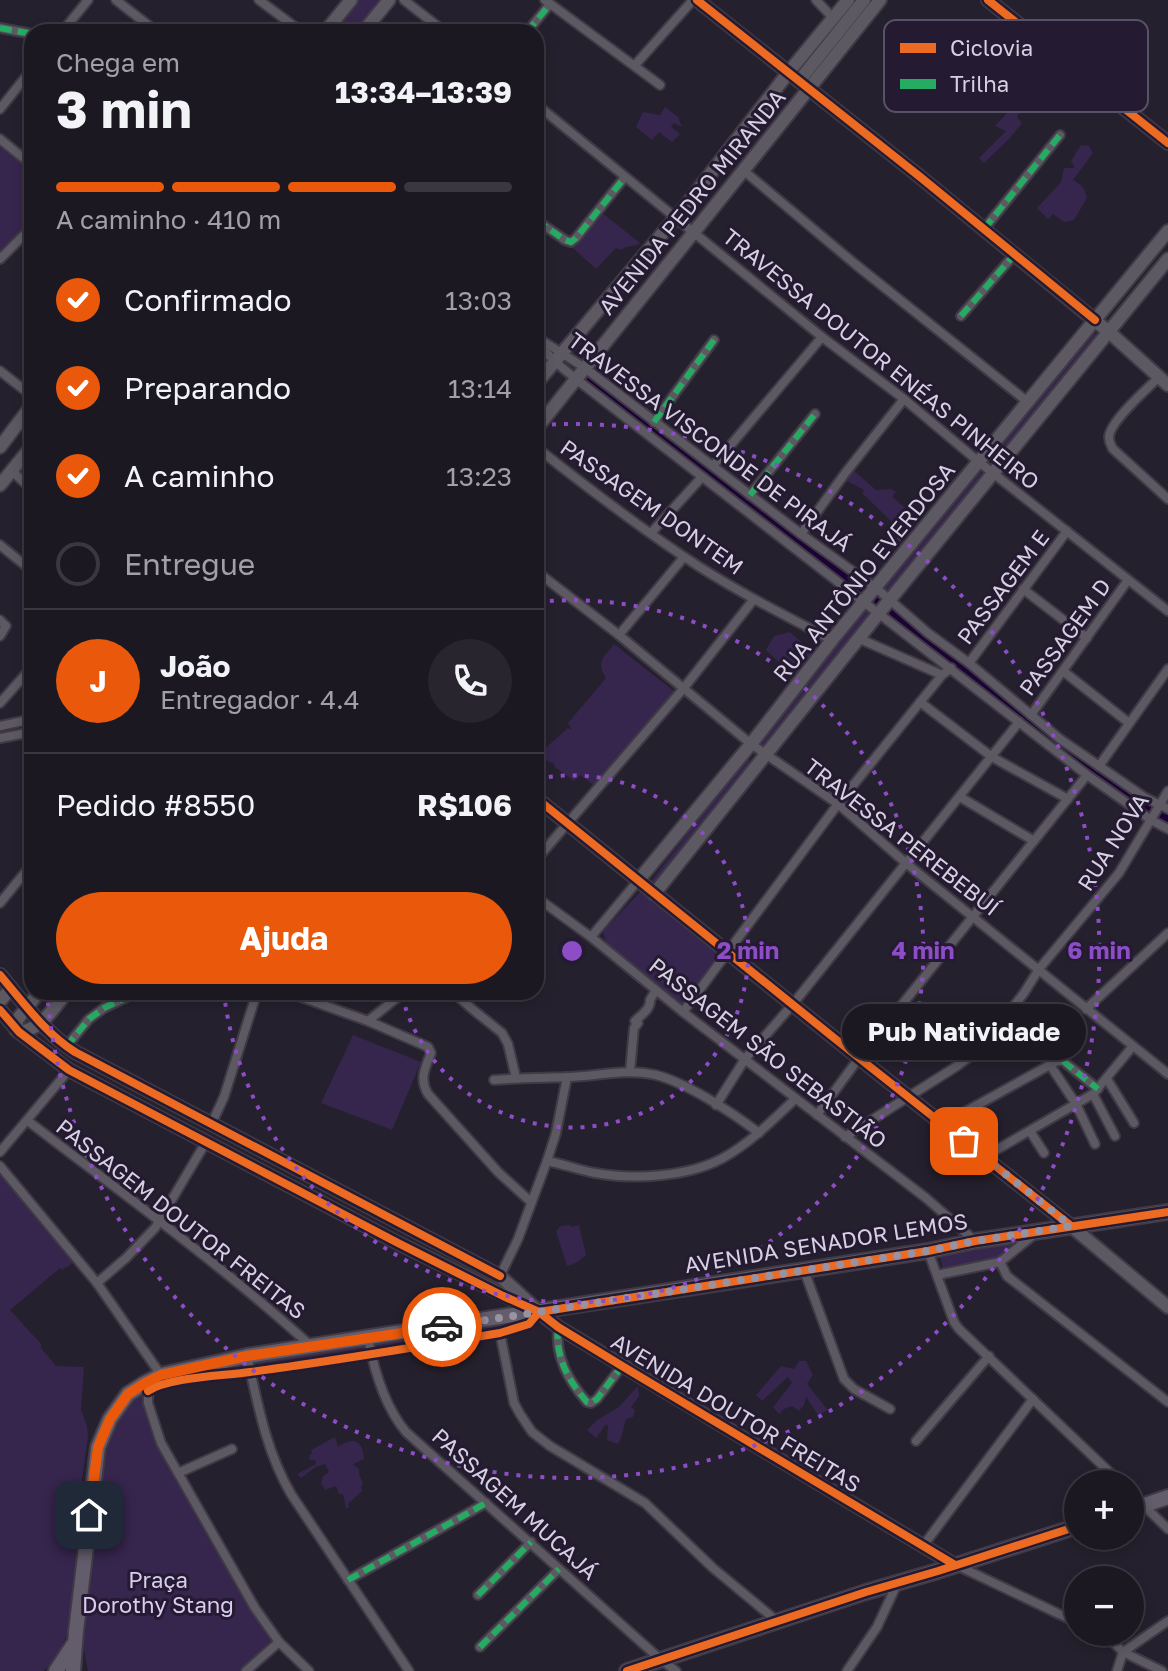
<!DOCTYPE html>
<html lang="pt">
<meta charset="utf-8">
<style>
:root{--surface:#1c1822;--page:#29252f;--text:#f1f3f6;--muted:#a0a0a5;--line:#3a3740;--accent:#ea580c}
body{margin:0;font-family:"Golos Text",sans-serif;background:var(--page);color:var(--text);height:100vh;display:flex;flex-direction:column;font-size:30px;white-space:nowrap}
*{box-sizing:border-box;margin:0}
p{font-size:26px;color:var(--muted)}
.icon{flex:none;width:44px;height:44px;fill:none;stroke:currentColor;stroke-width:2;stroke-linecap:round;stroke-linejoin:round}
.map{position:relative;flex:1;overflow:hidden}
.side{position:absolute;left:24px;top:24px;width:520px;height:976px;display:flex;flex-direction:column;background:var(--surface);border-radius:24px;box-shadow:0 4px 12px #0003,0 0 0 2px var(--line)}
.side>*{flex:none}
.tools{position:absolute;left:1064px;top:1470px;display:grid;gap:16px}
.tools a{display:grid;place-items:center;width:80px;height:80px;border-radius:50%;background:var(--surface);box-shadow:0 4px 12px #0003,0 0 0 2px var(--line);font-size:40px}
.pin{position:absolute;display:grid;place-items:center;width:68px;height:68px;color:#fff;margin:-34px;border-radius:16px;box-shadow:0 4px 12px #0006}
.courier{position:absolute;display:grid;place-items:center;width:80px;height:80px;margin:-40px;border:6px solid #ea580c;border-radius:50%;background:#fff;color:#222;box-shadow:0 2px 10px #0007}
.bubble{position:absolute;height:56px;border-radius:28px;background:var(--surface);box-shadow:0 4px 12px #0003,0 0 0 2px var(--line);font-size:26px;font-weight:700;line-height:56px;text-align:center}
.overview em{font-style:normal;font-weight:700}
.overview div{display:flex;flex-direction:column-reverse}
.overview{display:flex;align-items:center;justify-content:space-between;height:136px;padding:0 32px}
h1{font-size:52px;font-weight:700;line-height:60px}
.bar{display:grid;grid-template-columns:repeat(4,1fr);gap:12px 8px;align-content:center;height:96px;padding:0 32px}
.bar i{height:10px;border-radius:6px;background:var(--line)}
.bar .current{background:var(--accent)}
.bar p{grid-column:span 4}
.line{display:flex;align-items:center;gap:20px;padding:0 32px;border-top:2px solid var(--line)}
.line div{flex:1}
.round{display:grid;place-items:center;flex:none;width:84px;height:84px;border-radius:42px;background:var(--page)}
ol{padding:0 32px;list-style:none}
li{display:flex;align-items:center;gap:24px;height:88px}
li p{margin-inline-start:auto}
li .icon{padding:8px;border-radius:50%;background:var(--accent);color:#fff;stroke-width:4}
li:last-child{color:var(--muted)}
li i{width:44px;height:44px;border:4px solid var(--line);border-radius:50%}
.button{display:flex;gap:16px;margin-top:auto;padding:16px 32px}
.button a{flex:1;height:92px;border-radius:48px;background:var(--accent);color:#fff;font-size:32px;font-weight:700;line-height:92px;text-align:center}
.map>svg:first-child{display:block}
</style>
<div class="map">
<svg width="1168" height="1671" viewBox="0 0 1168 1671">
<rect width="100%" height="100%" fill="#25202d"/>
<g fill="#36254d">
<path d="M359 0H384L358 32H334Z"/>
<path d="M1015 104 1023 107 1017 117 1022 123 1010 138 984 163 979 158 1006 131 995 126Z"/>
<path d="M665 107 678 117 682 127 674 123 671 127 680 134 672 142 659 132 652 140 636 127 643 112 660 115Z"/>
<path d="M0 142 32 167V225L0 257Z"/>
<path d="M1081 145 1089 146 1093 153 1073 180C1082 185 1085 188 1087 198L1074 220 1064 222 1053 214 1048 219 1037 208 1061 182 1064 168H1075L1071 161Z"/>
<path d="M601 212 640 243C635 247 627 245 621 250L616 248 596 269 572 247Z"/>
<path d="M1093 332 1100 337 1003 456 994 452Z"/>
<path d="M853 470 876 490 891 489 896 492 892 497 908 510 899 517 900 520 894 524 862 493 864 490 845 480Z"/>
<path d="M978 470 987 477 891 596 881 588Z"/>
<path d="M865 608 875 615 766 750 757 743Z"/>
<path d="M790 632 813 652 816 650 820 653 795 677 766 650 774 636Z"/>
<path d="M614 644 675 692 595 786 580 775 574 781 555 767 554 764 540 757 541 752 568 728 572 730 568 723 606 678C595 661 604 658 614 644Z"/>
<path d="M746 758 755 764 657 884H652L651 881Z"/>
<path d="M641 891 723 953 681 1010 606 944 603 931Z"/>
<path d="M353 1035 421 1062 392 1130 321 1103Z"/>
<path d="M0 1173 75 1262 62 1270 60 1268 10 1310 41 1344V1348L56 1366 84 1367 81 1410 87 1426 88 1437 82 1479 73 1597 68 1632 59 1652 50 1665 43 1671H0Z"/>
<path d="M569 1225 572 1227 579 1225 586 1255 576 1263 567 1266 556 1231 561 1226Z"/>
<path d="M1018 1241 1009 1254 999 1259 943 1271 940 1256Z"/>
<path d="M518 1321 515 1325 386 1349 258 1368 257 1363 264 1357Z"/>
<path d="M799 1361H806L813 1375 807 1384 828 1410 818 1415 806 1397 804 1405 799 1411 792 1406 784 1409 779 1414 773 1407 792 1383 788 1377 762 1401 756 1395 781 1366 794 1369Z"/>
<path d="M145 1383 161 1443 279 1642 246 1671H88L84 1650 77 1633 98 1447Z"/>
<path d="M638 1386 639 1396 631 1407 635 1410 633 1417 626 1419C623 1428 623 1436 618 1444L607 1440 608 1426 606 1424 596 1438 587 1430 597 1420 619 1407Z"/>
<path d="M335 1437 338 1447C353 1436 363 1440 364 1459L353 1464 359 1469V1474L363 1483 361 1487 362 1491 348 1504 349 1507 346 1509 343 1494H339L336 1486 325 1490 321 1483 323 1476 329 1472 325 1464 316 1467 301 1478 297 1474 316 1464 315 1460H310L309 1455 312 1454 311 1450Z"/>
</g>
<path fill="#1d0335" d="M588 378 1139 797 1158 809 1168 813V824L1129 802 584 382Z"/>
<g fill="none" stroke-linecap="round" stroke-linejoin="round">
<defs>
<g id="street">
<path d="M116 0 157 32"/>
<path d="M259 0 302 32"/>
<path d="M404 0 445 32"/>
<path d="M545 0 660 85"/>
<path d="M816 0 833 18"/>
<path d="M0 28 32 34"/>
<path d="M62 32 88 0"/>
<path d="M527 32 550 4"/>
<path d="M635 65 693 0"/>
<path d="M962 90 1019 25"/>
<path d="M536 104 822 337 904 399 979 462 1168 611"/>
<path d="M0 109 32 69"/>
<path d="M0 139 32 165"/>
<path d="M743 170 855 264 1029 403"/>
<path d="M536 220 565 240 571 242 576 238 625 177"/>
<path d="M984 229 1060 135"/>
<path d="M0 259 32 227"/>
<path d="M961 316 1014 255"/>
<path d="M538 338 585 368 801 534 876 588 928 633 969 663 1060 739 1144 797 1168 809"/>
<path d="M536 341 554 361 576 379 1087 775 1151 820 1168 829"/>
<path d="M0 371 32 396"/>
<path d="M1159 377C1147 389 1110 421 1109 437 1109 443 1111 445 1113 449L1168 499"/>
<path d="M654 422 714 340"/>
<path d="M536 447C584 485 632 522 683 556 730 588 782 614 832 640"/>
<path d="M713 466 822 337"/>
<path d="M12 471 32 490"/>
<path d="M750 495 815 414"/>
<path d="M651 533 702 477"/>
<path d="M801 534 846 472 904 399"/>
<path d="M0 545 32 571"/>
<path d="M536 571 619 635 751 744 838 804 907 864 1168 1074"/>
<path d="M1023 589 1087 638"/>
<path d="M0 620 6 626 0 636"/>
<path d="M619 635 684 557"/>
<path d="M860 639 942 675"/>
<path d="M969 663 1067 531"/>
<path d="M1063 671 1129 723"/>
<path d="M920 702 992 757 1068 799"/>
<path d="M0 703 32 667"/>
<path d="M1031 715 1128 580"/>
<path d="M0 726 32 719"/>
<path d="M0 738 32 732"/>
<path d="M1099 766 1168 669"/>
<path d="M960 797 1034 841"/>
<path d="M536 860 683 689 754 599"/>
<path d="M536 897 591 937 683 1012 926 1198 974 1240"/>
<path d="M0 903 32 864"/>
<path d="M591 937 637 882"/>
<path d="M287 992 368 1021 428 1047 431 1053C425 1068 419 1079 428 1094L498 1172 531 1202"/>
<path d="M453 992 471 1008 502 1033 508 1044 516 1078"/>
<path d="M1086 1009 1168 933"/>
<path d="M683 1012 838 804 942 675 951 668"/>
<path d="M368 1021 404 992"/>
<path d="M66 1047 89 1019 104 1008 137 992"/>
<path d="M1050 1065 1076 1104 1095 1144"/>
<path d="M630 1072 634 1028 638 1023 635 1021C641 1015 651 1009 650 1000L656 990"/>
<path d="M1107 1079 1134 1123"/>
<path d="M494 1080C519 1078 544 1078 569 1077 597 1076 628 1068 656 1075 687 1083 733 1113 759 1133"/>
<path d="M1093 1094 1115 1136"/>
<path d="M716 1105 745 1059 793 1004 1019 722"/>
<path d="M817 1115 859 1058 1087 775"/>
<path d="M28 1121C123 1194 222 1265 311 1346"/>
<path d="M943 1124 1057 1061H1063L1098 1089"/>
<path d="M211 1125 224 1097 257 992"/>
<path d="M1030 1131 1044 1153"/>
<path d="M845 1137 957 1066 981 1048 1024 993 1039 969 1119 873 1168 791"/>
<path d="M0 1152 69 1070"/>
<path d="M984 1157 1093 1094 1133 1046"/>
<path d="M547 1161C563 1164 579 1170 595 1173 634 1180 688 1177 723 1158 750 1143 773 1120 795 1099"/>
<path d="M0 1166 97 1283 161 1375"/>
<path d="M928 1251 954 1322 959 1329 1122 1484"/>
<path d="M1000 1262 1007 1276 1168 1402"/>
<path d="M804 1270 844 1379 854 1389 890 1409"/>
<path d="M937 1275 1000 1262 1036 1233"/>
<path d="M500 1276 518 1239 547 1161 556 1133 567 1077"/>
<path d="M97 1283 126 1258 155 1228 206 1142"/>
<path d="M558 1327C555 1357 568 1380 587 1402L591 1403 597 1399 622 1366"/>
<path d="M500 1333 514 1403 520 1414 532 1432 550 1446 645 1503 713 1568 777 1621"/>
<path d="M368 1338C374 1370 385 1407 406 1432L660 1659 676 1671"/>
<path d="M247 1356C258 1405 266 1451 291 1494L409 1671"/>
<path d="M916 1441 989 1356"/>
<path d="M178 1473C196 1465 214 1457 232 1449"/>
<path d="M1130 1492 1168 1529"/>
<path d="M923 1546 1033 1399"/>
<path d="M956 1565 1078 1623"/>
<path d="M348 1580 486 1503"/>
<path d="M478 1595 531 1542"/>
<path d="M1096 1632 1115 1644 1123 1652 1162 1671"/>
<path d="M480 1647 559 1569"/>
<path d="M246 1671 279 1642"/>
<path d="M309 1671 279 1642 255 1608 161 1443 148 1403V1391C168 1377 224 1376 250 1372 334 1361 417 1347 500 1333L529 1324 539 1312"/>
<path d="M847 1671 877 1627 897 1584"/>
<path d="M1117 1671 1123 1652 1168 1621"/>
</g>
<g id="secondary">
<path d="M697 0 919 176 1109 332 1168 385"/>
<path d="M988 0 1168 143"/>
<path d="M325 32 351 0"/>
<path d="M363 32 389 0"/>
<path d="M799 81 864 0"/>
<path d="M536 384 688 203 788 73 848 0"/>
<path d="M536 429 880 0"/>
<path d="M0 447 32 405"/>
<path d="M0 485 32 446"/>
<path d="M536 798 859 1058 1071 1226 1168 1307"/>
<path d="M637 882 751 744 832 640 1168 231"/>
<path d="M654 894 879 613 1168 259"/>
<path d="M0 975C23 1002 45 1033 75 1052L500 1276 539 1312 558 1327 955 1565"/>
<path d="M0 1001 11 988"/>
<path d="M0 1010 19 1032 69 1070 398 1243 528 1307"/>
<path d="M16 1030 17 1020 39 992"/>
<path d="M19 1032C41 1030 53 1009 67 992"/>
</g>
<g id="primary">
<path d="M1130 1510 1168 1497"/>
<path d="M56 1671 73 1645"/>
<path d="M73 1671 76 1631 98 1447 110 1419 128 1394 145 1383 161 1375 247 1356 928 1251 975 1241 1168 1212"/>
<path d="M627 1671 866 1592 938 1571 1078 1526"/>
</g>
</defs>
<use href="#street" stroke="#3f3a45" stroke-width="12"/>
<use href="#secondary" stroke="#3f3a45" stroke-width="16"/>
<use href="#primary" stroke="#3f3a45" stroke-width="18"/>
<use href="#street" stroke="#5d5963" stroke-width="8"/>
<use href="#secondary" stroke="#5d5963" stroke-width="12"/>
<use href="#primary" stroke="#625c6b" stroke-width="14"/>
<g stroke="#26ab63" stroke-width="6" stroke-dasharray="12 6" stroke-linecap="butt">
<path d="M0 28 32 34"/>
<path d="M527 32 550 4"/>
<path d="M536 220 565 240 571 242 576 238 625 177"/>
<path d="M984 229 1060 135"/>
<path d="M961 316 1014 255"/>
<path d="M654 422 714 340"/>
<path d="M750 495 815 414"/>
<path d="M66 1047 89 1019 104 1008 137 992"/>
<path d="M1063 1061 1098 1089"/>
<path d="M558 1327C555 1357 568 1380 587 1402L591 1403 597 1399 622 1366"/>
<path d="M348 1580 486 1503"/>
<path d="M478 1595 531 1542"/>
<path d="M480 1647 559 1569"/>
</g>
<defs>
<g id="cycleway">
<path d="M697 0 919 176 1095 320"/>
<path d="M988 0 1168 143"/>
<path d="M536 798 859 1058 1071 1226"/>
<path d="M0 975C23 1002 45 1033 75 1052L500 1276"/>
<path d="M0 1010 19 1032 69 1070 398 1243 503 1296 539 1312 558 1327 622 1366 955 1565"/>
<path d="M148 1391C168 1377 224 1376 250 1372 334 1361 417 1347 500 1333L529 1324 539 1312 928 1251 975 1241 1168 1212"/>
<path d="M627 1671 866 1592 938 1571 1078 1526"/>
</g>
</defs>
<use href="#cycleway" stroke="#241b32" stroke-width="13"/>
<use href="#cycleway" stroke="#ed6a23" stroke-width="8"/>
</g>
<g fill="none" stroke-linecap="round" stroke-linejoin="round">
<path stroke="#9892a1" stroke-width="8" stroke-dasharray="0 14.4" d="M442 1327 928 1251 975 1241 1071 1226 964 1141"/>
<path stroke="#ea580c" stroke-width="10" d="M89 1515 98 1447 110 1419 128 1394 145 1383 161 1375 247 1356 442 1327"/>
</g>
<g fill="none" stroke="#8d4dc6" stroke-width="4" stroke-dasharray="4 8">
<path d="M537 779A176 176 0 1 1 401 992"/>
<path d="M538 602A351 351 0 1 1 224 994"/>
<path d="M540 425A527 527 0 1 1 47 992"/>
</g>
<g text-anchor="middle" stroke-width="6" stroke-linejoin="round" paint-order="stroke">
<g font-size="22" fill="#d6d0e0" stroke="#241b32">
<text transform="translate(692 202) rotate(-51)" y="8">AVENIDA PEDRO MIRANDA</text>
<text transform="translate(881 359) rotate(39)" y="8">TRAVESSA DOUTOR ENÉAS PINHEIRO</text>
<text transform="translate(710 442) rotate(37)" y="8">TRAVESSA VISCONDE DE PIRAJÁ</text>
<text transform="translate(652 507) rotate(35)" y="8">PASSAGEM DONTEM</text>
<text transform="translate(864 572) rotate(-51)" y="8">RUA ANTÔNIO EVERDOSA</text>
<text transform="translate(1003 587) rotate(-53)" y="8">PASSAGEM E</text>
<text transform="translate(1065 637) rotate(-54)" y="8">PASSAGEM D</text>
<text transform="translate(902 837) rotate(38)" y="8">TRAVESSA PEREBEBUÍ</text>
<text transform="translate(1113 842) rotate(-57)" y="8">RUA NOVA</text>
<text transform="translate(768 1053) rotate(38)" y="8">PASSAGEM SÃO SEBASTIÃO</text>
<text transform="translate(181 1219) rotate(38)" y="8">PASSAGEM DOUTOR FREITAS</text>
<text transform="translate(826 1243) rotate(-9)" y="8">AVENIDA SENADOR LEMOS</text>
<text transform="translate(736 1413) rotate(31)" y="8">AVENIDA DOUTOR FREITAS</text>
<text transform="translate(515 1504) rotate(42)" y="8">PASSAGEM MUCAJÁ</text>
</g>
<g font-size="22" fill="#d9cbf1" stroke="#241b32">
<text x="158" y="1588">Praça<tspan x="158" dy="25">Dorothy Stang</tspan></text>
</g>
</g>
<rect x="884" y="20" width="264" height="92" rx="12" fill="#241b32" stroke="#595166" stroke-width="2"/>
<rect x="900" y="43" width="36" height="10" fill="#ed6a23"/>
<rect x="900" y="79" width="36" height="10" fill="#26ab63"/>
<g font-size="22" fill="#d6d0e0">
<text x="950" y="56">Ciclovia</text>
<text x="950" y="92">Trilha</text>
</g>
<circle cx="572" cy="951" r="12" fill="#8d4dc6" stroke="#241b32" stroke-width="4"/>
<g font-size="24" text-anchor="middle" font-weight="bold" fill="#8d4dc6" stroke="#241b32" stroke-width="6" stroke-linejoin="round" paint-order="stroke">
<text x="748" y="959">2 min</text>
<text x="923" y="959">4 min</text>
<text x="1099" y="959">6 min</text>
</g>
</svg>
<div class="tools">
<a>+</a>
<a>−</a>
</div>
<div class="pin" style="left:964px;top:1141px;background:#ea580c"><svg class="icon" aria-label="bag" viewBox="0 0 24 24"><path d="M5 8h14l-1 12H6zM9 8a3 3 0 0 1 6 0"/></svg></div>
<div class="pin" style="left:89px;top:1515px;background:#1f2937"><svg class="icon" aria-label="home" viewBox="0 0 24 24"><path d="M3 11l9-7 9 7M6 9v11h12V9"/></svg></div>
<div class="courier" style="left:442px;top:1327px"><svg class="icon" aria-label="car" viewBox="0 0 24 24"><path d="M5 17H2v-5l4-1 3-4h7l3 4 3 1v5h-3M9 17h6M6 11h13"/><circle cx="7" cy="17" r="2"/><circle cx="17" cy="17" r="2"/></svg></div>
<div class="bubble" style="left:842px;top:1004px;width:244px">Pub Natividade</div>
<section class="side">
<div class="overview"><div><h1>3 min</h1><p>Chega em</p></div><em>13:34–13:39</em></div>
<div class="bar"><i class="current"></i><i class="current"></i><i class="current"></i><i></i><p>A caminho · 410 m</p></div>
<ol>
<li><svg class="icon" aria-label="check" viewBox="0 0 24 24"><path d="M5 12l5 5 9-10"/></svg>Confirmado<p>13:03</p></li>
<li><svg class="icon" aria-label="check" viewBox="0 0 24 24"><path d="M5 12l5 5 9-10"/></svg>Preparando<p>13:14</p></li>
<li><svg class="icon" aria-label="check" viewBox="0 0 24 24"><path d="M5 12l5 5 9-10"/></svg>A caminho<p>13:23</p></li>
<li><i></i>Entregue</li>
</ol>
<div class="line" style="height:144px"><b class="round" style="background:var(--accent);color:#fff">J</b><div><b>João</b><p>Entregador · 4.4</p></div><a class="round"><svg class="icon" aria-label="phone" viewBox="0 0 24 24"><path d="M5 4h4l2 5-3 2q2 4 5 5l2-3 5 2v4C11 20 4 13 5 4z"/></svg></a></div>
<div class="line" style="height:104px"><div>Pedido #8550</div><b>R$106</b></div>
<div class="button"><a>Ajuda</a></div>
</section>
</div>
